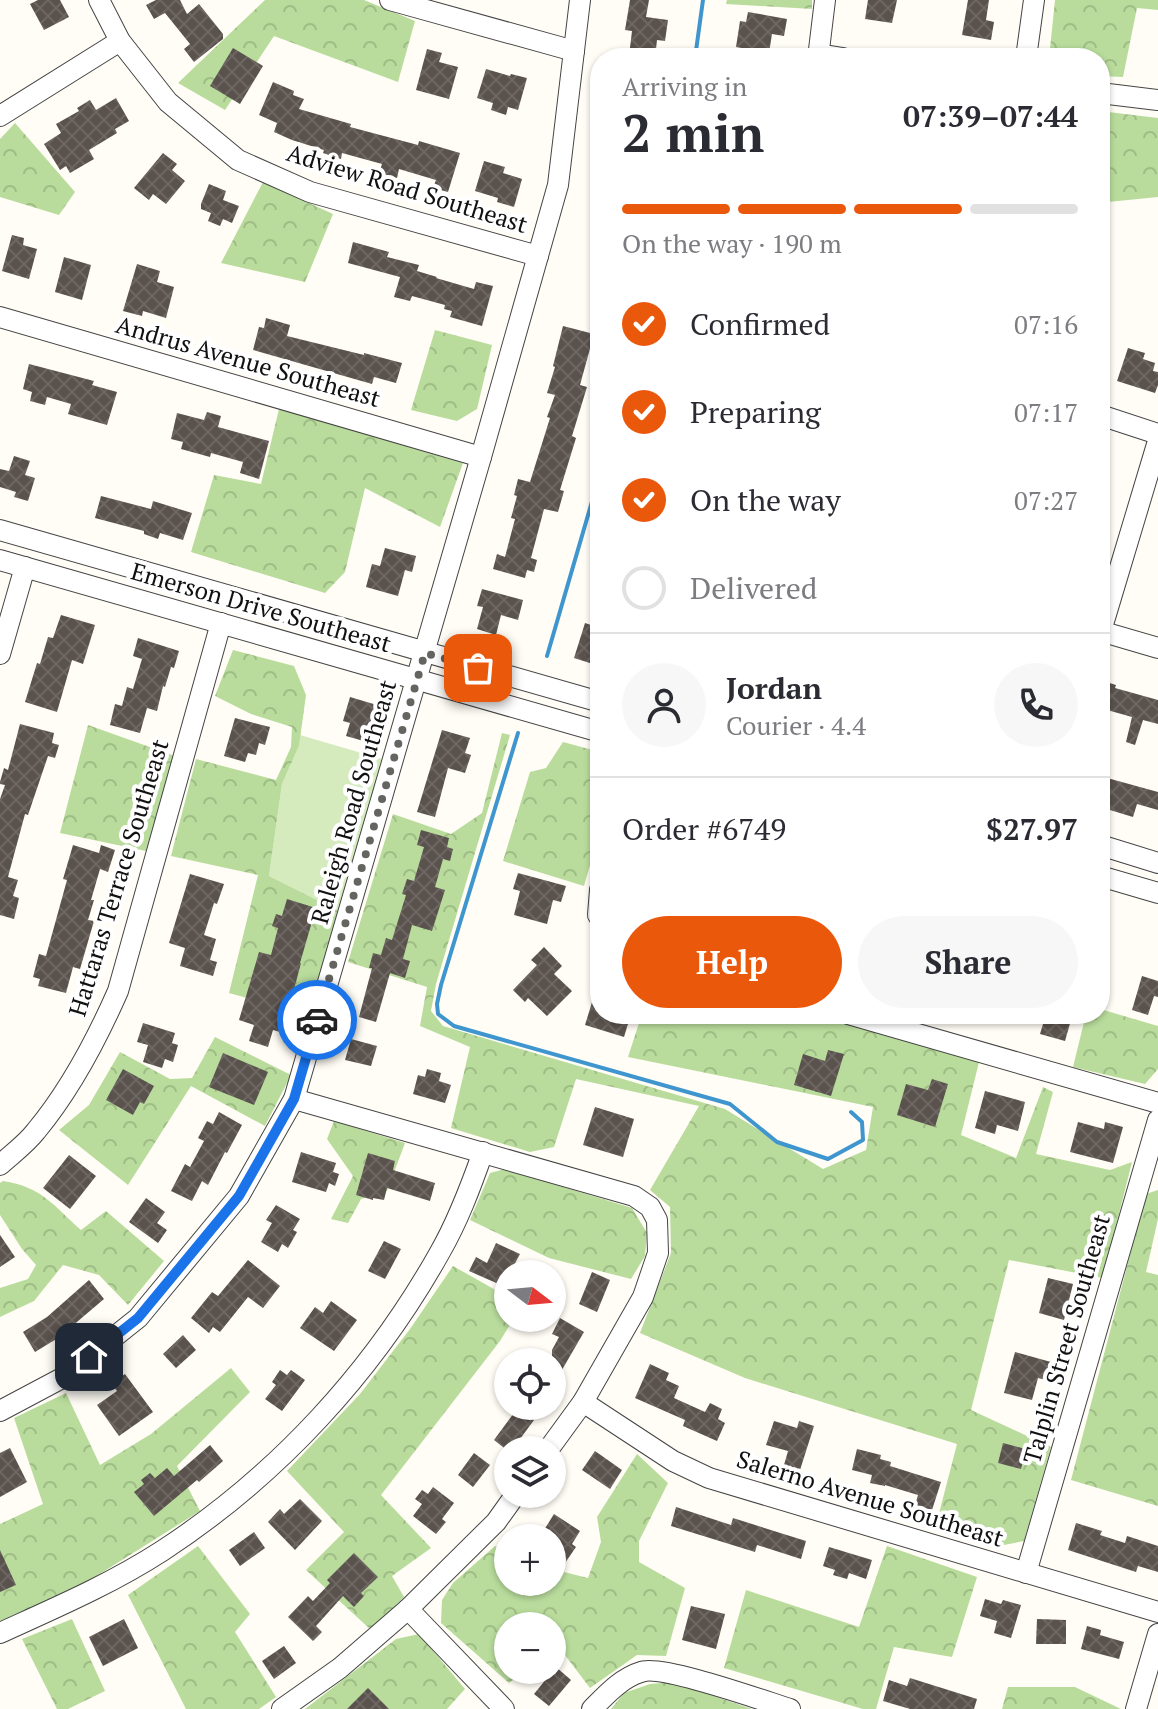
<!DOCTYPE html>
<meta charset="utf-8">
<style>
:root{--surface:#fff;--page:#f7f7f7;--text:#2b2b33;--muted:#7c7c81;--line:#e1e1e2;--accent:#ea580c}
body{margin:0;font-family:"PT Serif",serif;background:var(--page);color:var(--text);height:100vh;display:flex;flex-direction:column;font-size:30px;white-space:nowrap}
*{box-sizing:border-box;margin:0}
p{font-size:26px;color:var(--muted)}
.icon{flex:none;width:44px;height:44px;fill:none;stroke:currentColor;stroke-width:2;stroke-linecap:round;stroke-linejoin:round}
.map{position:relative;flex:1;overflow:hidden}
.side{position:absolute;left:590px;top:48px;width:520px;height:976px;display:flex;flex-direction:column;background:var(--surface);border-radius:32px;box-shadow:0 2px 6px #0004}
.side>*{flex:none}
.needle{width:52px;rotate:106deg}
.buttons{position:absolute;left:494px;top:1260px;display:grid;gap:16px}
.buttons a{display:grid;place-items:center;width:72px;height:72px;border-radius:50%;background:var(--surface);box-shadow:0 2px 6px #0004;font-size:40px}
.pin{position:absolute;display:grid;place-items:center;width:68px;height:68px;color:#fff;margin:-34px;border-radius:16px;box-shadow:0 4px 12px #0006}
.courier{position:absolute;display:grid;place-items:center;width:80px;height:80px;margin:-40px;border:6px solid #1a73e8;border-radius:50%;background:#fff;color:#222;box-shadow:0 2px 10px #0007}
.summary em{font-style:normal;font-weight:700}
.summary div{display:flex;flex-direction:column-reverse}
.summary{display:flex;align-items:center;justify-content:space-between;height:136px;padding:0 32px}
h1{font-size:52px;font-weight:700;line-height:60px}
.bar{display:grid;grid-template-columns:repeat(4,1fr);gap:12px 8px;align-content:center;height:96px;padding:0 32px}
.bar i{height:10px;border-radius:6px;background:var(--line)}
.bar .current{background:var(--accent)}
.bar p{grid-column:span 4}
.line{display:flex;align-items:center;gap:20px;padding:0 32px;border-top:2px solid var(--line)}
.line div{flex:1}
.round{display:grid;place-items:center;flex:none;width:84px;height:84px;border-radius:42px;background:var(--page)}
ol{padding:0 32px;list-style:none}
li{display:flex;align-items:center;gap:24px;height:88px}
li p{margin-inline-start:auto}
li .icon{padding:8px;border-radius:50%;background:var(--accent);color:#fff;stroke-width:4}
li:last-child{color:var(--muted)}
li i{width:44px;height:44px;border:4px solid var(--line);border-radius:50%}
.cta{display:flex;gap:16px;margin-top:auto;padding:16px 32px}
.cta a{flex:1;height:92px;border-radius:48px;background:var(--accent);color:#fff;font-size:32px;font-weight:700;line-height:92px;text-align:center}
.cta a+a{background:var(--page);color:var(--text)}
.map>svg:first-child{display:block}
</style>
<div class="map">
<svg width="1158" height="1709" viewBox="0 0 1158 1709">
<defs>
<pattern id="forest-crowns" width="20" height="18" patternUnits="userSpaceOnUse" patternTransform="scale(2)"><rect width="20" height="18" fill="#b9dc9c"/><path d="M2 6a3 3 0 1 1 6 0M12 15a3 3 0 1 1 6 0" fill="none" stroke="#9ebc85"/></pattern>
<pattern id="building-cross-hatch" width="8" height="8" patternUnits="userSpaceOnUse" patternTransform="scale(2)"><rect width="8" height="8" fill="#5a524d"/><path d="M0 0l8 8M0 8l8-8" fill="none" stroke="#6d6662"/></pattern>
</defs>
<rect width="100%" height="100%" fill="#fffdf5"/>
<path fill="#d5ebbd" d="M300 735 382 759 341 912 269 876 282 784 299 746Z"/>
<g fill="url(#forest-crowns)">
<path d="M265 0H364L415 21 398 82 274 36 225 110 178 83Z"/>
<path d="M727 0H812V9L726 4Z"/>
<path d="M1055 0H1158V10L1137 8 1123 77 1100 76V58H1049Z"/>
<path d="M1100 111 1158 118V197L1108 202 1100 229Z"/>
<path d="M15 123 75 192 59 215 0 197V139Z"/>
<path d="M263 182 333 214 305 282 221 263Z"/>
<path d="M435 330 492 345 477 409 457 421 411 410Z"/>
<path d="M279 409 463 463 440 527 365 488 345 572 325 593 191 552 214 475 261 484Z"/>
<path d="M233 650 294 666 306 695 299 746 282 784 269 876 341 912 308 1015 229 993 258 875 171 856 196 759 276 780 291 747 292 727 251 714 215 696Z"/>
<path d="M88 725 175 756 146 851 60 833Z"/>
<path d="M502 733 510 735 436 984 431 1011 443 1026 725 1109 823 1169 866 1150 873 1107 628 1057 642 1014H824L980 1058 961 1135 1016 1158 1043 1087 1053 1092 1036 1154 1110 1170 1132 1162 1103 1278 1009 1260 971 1410 1051 1447 1024 1541 994 1547 936 1525 957 1444 745 1378 640 1333 671 1253 670 1207 650 1190 699 1106 576 1079 554 1147 530 1152 451 1128 470 1047 420 1026 427 987 348 962 393 814 451 834 482 813Z"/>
<path d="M563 742 600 752V830L584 886 503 861 530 772 546 768Z"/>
<path d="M1100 1009 1158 1026V1069L1145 1084 1073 1067 1086 1014H1100Z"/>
<path d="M215 1037 291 1075 265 1126 191 1086 128 1185 59 1130 89 1105 120 1052 170 1079 192 1078Z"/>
<path d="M334 1121 405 1143 387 1191 361 1199 348 1223 331 1219 353 1176 327 1139Z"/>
<path d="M505 1169 632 1208 647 1233 645 1256 631 1279 549 1258 470 1220 490 1173Z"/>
<path d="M3 1181C42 1187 53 1205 81 1230L106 1211 164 1261 128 1305 99 1275 63 1265 34 1301 0 1317V1288L28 1279 36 1265 22 1249 0 1215V1183Z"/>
<path d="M1158 1190V1219L1146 1272 1158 1275V1506L1071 1480 1146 1194Z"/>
<path d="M453 1266 508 1297V1318H514L500 1341 381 1495 431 1548 392 1576 404 1597 371 1630 306 1570 344 1532 287 1471 360 1394 410 1329Z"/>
<path d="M231 1368 250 1392 177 1466 200 1511 79 1587 0 1621V1524L43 1504 14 1418 66 1393 100 1465 151 1434Z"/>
<path d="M637 1454 668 1483 639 1541V1562L685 1588 666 1656 637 1655 590 1688 558 1646 552 1650V1626H508V1670H526L509 1683 441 1623 442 1600 453 1583 495 1546 508 1552V1582H552V1569L588 1578 601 1542 597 1517Z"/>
<path d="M198 1546 250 1614 235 1632 276 1697 259 1709H186L128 1595Z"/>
<path d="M887 1546 977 1577 952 1657 894 1647 876 1709H863L724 1668 746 1590 859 1627Z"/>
<path d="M72 1619 105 1691 68 1709H57L22 1639Z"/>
<path d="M419 1634 465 1689 447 1709H305L396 1639Z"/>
<path d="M673 1682 752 1709H611L624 1693 650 1684Z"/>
<path d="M1008 1687H1075L1121 1709H1002Z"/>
</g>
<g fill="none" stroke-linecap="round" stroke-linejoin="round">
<g stroke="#3f96cf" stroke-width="4">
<path d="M695 58 703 0"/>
<path d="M547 656 600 474"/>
<path d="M518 733 441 985 437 1004 438 1014 454 1026 730 1104 777 1142 828 1159 863 1140 862 1122 851 1112"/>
</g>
</g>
<g fill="url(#building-cross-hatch)">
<path d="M38 0H60L69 17 44 30 30 4Z"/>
<path d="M156 0H180L187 14 199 4 223 34V39L194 62 184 49 190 44 165 13 154 19 146 5Z"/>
<path d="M630 0H649L646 17 668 20 665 41 657 40 655 58 629 56 632 31 625 30Z"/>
<path d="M868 0H897L892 23 865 19Z"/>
<path d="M968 0H989L986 20 994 22 991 40 962 35Z"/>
<path d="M748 12 787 19 784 36 772 34 769 53 736 47 740 21 746 22Z"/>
<path d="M233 48 263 66 240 104 210 86Z"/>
<path d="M427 49 442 53 439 62 458 67 449 99 416 90Z"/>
<path d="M486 69 510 76 511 74 527 78 518 110 508 107 506 115 491 110 493 103 477 98Z"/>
<path d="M273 82 294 91 293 95 304 99 299 109 351 124 350 127 418 145 419 141 460 153 448 192 433 188 436 180 399 169 397 178 379 173 382 164 342 153 341 159 323 153 324 150 292 140 274 132 277 123 259 115Z"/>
<path d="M116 98 129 121 115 129 117 133 89 150 94 159 70 173 66 166 60 170 44 144 61 133 56 124 79 111 77 108 90 100 96 110Z"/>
<path d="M163 153 177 164 172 170 185 181 166 204 153 194 149 200 134 188Z"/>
<path d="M484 161 505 167 503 173 522 179 514 207 497 202 498 198 475 191Z"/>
<path d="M209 184 226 191 223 200 239 206 232 223 223 219 220 226 208 221 211 213 201 209V204Z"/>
<path d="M12 235 24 238 23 245 37 249 29 279 2 271Z"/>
<path d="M353 242 389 252 387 257 419 265 417 271 437 277 436 278 474 289 476 282 493 286 482 326 450 317 452 311 444 309 445 305 412 296 410 301 394 297 400 277 348 263Z"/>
<path d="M64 257 91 265 82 300 55 292Z"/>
<path d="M137 264 160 271 157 282 174 287 166 318 143 311 142 316 123 311Z"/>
<path d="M266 318 290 325 287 336 364 355V353L402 363 396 383 374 377 372 384 253 350 259 327 264 328Z"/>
<path d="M563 326 594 334 580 385 587 387 572 436 576 438 560 490 564 491 558 512 544 509 531 558 537 560 534 572 527 570 525 578 493 569 497 554 505 557 515 519 511 518 517 496 514 495 518 479 530 482 550 418 547 417 555 395 547 393 555 367 553 366Z"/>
<path d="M1128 348 1145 353 1143 359 1155 363 1153 371 1158 372V385L1155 393 1117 381Z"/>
<path d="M29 364 94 381 92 385 117 392 107 425 68 414 71 404 47 397 45 405 30 401 32 392 23 389Z"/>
<path d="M207 412 221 416 218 427 269 441 259 479 240 473 243 462 211 453 210 457 181 449 183 442 171 439 177 413 204 420Z"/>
<path d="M14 456 30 461 25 475 35 478 28 501 14 497 16 492 0 487V469L9 471Z"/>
<path d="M101 496 151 509 153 501 192 513 183 540 160 533 158 539 144 534V531L95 518Z"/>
<path d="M385 548 416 556 412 572 405 570 398 596 366 587 372 564 380 566Z"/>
<path d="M482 589 523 600 518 620 501 615 496 635 477 629 483 607 477 606Z"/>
<path d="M61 615 95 625 83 664 72 660 57 712 25 702 37 663 40 664 48 637 53 638Z"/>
<path d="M585 623 600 628V653L597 652 593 664 574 658Z"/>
<path d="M138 638 179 651 174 668 171 667 165 687 163 686 157 711 147 708 140 733 110 725 115 704 122 706 127 687 133 689 142 659 133 656Z"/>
<path d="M1100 680 1116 685 1115 688 1158 700V724L1143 720 1135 745 1126 742 1132 717 1100 708Z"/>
<path d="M350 697 377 705 367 742 346 736 350 723 343 721Z"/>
<path d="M235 718 270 727 265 745 259 743 256 755 248 753 245 762 224 756Z"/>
<path d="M20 724 54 733 52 743 59 745 55 758 48 756 28 815 25 814 8 877 18 880 13 896 19 898 14 919 0 915V799L5 785 0 784V782L4 768 8 770Z"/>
<path d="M442 730 470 738 465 753 471 755 465 773 448 768 435 817 417 812Z"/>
<path d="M1100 776 1158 792V810L1137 804 1133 817 1100 807Z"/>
<path d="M421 830 449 838 447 847 453 849 450 861 443 859 435 887 445 890 432 931 412 925 403 959 410 961 405 978 390 973 376 1022 359 1017 372 968H369L373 953 381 955 386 938 392 940 406 895 402 894 407 879 414 881 424 847 417 845Z"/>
<path d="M73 845 99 853 101 845 115 850 108 872 100 869 91 900H94L88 920 94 921 80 969 73 967 66 993 38 986 40 979 33 977 39 954 46 956 67 880 63 879Z"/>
<path d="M518 873 566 886 561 902 553 900 547 924 514 915 520 891 513 889Z"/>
<path d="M190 874 224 884 217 904 214 903 204 935 216 939 210 960 217 962 213 976 180 966 185 948 169 943Z"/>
<path d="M287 899 316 908 300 963H301L292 997 280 1032 273 1030 268 1047 249 1041 254 1025 239 1020 259 952 271 955 278 928 272 926 276 914 282 916Z"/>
<path d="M544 947 562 966 554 974 572 991 547 1016 528 998 525 1002 513 990 537 965 531 960Z"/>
<path d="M1142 976 1158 981V997L1154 996 1148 1015 1132 1010Z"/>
<path d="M597 986 600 987V1014H631L624 1037 585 1025Z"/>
<path d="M1046 1014H1060L1059 1016 1071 1020 1065 1041 1040 1034Z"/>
<path d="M143 1023 175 1033 172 1043 178 1045 173 1062 165 1059 162 1068 143 1062 148 1045 137 1042Z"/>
<path d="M351 1039 377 1046 371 1066 345 1060Z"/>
<path d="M828 1050 844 1054 831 1096 794 1085 803 1054 825 1061Z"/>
<path d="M223 1053 268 1072 254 1105 209 1087Z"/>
<path d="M123 1069 154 1086 144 1104 140 1102 133 1115 106 1100Z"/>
<path d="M427 1069 441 1073 439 1081 451 1085 445 1103 413 1094 418 1075 425 1077Z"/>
<path d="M932 1079 948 1084 935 1127 897 1115 906 1084 928 1090Z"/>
<path d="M985 1091 1025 1102 1018 1131 997 1125 995 1134 975 1128Z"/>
<path d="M595 1107 634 1119 623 1157 583 1145Z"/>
<path d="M219 1112 242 1125 227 1153 225 1152 208 1185 202 1181 192 1201 171 1191 185 1164 190 1167 204 1141 198 1138 207 1121 213 1124Z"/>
<path d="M1078 1122 1104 1129 1105 1122 1123 1127 1113 1163 1070 1152Z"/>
<path d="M301 1152 336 1163 333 1172 339 1174 335 1186 329 1183 326 1192 292 1182Z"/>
<path d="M368 1153 395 1161 393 1170 435 1183 430 1201 387 1188 384 1200 373 1198V1200L356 1195Z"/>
<path d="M69 1155 96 1176 70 1209 43 1188Z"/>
<path d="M146 1198 165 1212 157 1223 167 1230 158 1243 129 1222Z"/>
<path d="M276 1205 300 1219 293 1230 297 1232 288 1248 282 1244 278 1252 261 1242 272 1223 266 1220Z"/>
<path d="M0 1235 15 1257 0 1267Z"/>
<path d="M384 1241 401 1249 385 1279 368 1271Z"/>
<path d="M496 1243 520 1254 503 1286 469 1271 476 1257 487 1263Z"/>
<path d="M248 1260 280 1286 263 1308 248 1297 220 1332 213 1327 209 1333 191 1318 212 1292 218 1296Z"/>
<path d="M592 1272 610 1280 597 1312 579 1304Z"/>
<path d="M1048 1278 1073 1284 1064 1320 1039 1313Z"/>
<path d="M89 1280 104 1299 58 1338 35 1352 23 1332 47 1317Z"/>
<path d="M331 1301 357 1320 334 1351 300 1328 315 1307 323 1313Z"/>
<path d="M560 1318 584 1332 552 1387V1350L559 1337 552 1334Z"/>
<path d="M183 1335 196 1350 176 1368 163 1354Z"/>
<path d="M1015 1352 1051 1362 1046 1380 1038 1378 1032 1400 1004 1393Z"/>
<path d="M650 1364 669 1373 666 1380 679 1386 674 1398 705 1412 710 1403 722 1409 718 1419 725 1423 717 1441 683 1426 685 1420 635 1398Z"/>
<path d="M280 1370 287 1375 291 1370 305 1380 282 1411 265 1399 276 1385 272 1382Z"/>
<path d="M125 1374 153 1412 119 1436 97 1405 117 1391 111 1383Z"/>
<path d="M519 1406H541L532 1419 534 1420 512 1450 508 1451 494 1440Z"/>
<path d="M774 1421 797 1428 799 1421 814 1426 800 1470 784 1465 788 1451 766 1445Z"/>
<path d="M1003 1443 1026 1449 1021 1469 998 1463Z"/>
<path d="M210 1445 223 1461 199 1482 197 1480 154 1516 134 1492 144 1484 141 1480 150 1473 155 1478 167 1468 174 1476Z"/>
<path d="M10 1448 27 1482 0 1497V1453Z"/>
<path d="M857 1449 881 1455 880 1459 891 1462 890 1466 941 1482 932 1510 915 1505 918 1495 885 1485V1486L870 1483 872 1475 852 1470Z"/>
<path d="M595 1451 622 1470 610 1489 582 1470Z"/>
<path d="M474 1453 490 1465 473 1487 458 1475Z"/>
<path d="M433 1487 454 1503 442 1519 446 1522 436 1534 413 1516 422 1504 415 1499 422 1490 428 1494Z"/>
<path d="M300 1499 322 1521 295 1550 268 1522 280 1509 284 1514Z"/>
<path d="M676 1507 731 1525 733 1518 806 1541 801 1559 757 1545 755 1552 671 1526Z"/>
<path d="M554 1514 580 1531 572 1544 576 1547 565 1563 552 1555V1538H539Z"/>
<path d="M1076 1523 1102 1531 1100 1535 1125 1543 1127 1536 1158 1546V1572L1138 1566 1136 1572 1068 1550Z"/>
<path d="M254 1532 265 1548 240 1566 229 1550Z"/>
<path d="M829 1547 872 1560 866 1579 849 1573 847 1579 833 1575 835 1570 823 1566Z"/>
<path d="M0 1550 16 1585 0 1592Z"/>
<path d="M354 1553 378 1577 361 1593 364 1596 354 1607 343 1596 316 1626 322 1632 313 1641 288 1617 308 1596 313 1601 330 1583 327 1580Z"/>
<path d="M985 1599 1001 1604 1003 1600 1021 1605 1011 1638 994 1633 997 1621 980 1616Z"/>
<path d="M691 1606 725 1614 716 1649 682 1640Z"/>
<path d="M124 1619 138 1648 103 1666 89 1637Z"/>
<path d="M1037 1619 1066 1620V1644H1036Z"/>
<path d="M1087 1626 1101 1630 1100 1635 1124 1642 1119 1659 1081 1649Z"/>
<path d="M284 1646 296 1663 274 1679 262 1661Z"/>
<path d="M556 1667 571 1680 549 1706 534 1694Z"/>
<path d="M910 1678 977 1699 974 1709H910L883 1701 889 1680 907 1686Z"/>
<path d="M368 1688 389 1709H347Z"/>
</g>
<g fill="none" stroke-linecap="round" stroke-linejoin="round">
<defs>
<g id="minor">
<path d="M99 0 120 41 168 102 238 160 310 192 538 256"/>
<path d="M390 0 574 51"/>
<path d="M818 54 843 58"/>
<path d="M818 58 825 0"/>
<path d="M1026 58 1034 0"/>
<path d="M1100 93 1158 100"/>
<path d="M0 116 120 41"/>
<path d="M0 317 481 457"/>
<path d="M1100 415 1158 434"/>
<path d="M0 530 600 702"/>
<path d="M0 560 600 732"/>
<path d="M1100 631 1158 648"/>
<path d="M1101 631 1158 441"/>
<path d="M0 654 25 567"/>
<path d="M1100 845 1158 863"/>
<path d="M1100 876 1158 893"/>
<path d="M600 890 598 915 600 918"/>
<path d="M848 1014 1158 1103"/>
<path d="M294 1099 634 1196 650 1207 657 1220 658 1253 643 1297 583 1402 548 1450"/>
<path d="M0 1165C12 1154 26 1144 36 1131 71 1089 96 1041 118 991L221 623"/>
<path d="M583 1402 673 1461 709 1478 1158 1612"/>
<path d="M0 1411 64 1377 138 1318 239 1196 294 1099 481 457 558 185 580 0"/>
<path d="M1026 1573 1158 1120"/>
<path d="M408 1609 504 1709"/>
<path d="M0 1633C55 1608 111 1584 162 1551 277 1476 373 1372 440 1252 458 1221 471 1186 483 1152"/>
<path d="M282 1709 340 1668 408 1609 496 1522 516 1494"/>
<path d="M592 1709C606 1695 621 1678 641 1672 661 1664 764 1701 790 1709"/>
<path d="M1136 1709 1158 1634"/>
</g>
</defs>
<use href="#minor" stroke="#444" stroke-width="22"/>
<use href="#minor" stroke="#fff" stroke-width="20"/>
</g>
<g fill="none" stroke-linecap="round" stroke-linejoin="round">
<path stroke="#646461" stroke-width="8" stroke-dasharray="0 14.4" d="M317 1020 425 653 478 668"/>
<path stroke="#1a73e8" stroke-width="10" d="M89 1357 138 1318 239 1196 294 1099 317 1020"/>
</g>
<g text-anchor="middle" stroke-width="8" stroke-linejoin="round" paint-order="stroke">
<g font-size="24" fill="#111" stroke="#fff">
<text transform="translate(407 189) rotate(17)" y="8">Adview Road Southeast</text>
<text transform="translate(248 362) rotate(16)" y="8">Andrus Avenue Southeast</text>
<text transform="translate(261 608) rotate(16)" y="8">Emerson Drive Southeast</text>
<text transform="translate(354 802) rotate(-74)" y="8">Raleigh Road Southeast</text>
<text transform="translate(119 878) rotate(-73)" y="8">Hattaras Terrace Southeast</text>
<text transform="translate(1067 1339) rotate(-74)" y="8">Talplin Street Southeast</text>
<text transform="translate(870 1499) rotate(17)" y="8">Salerno Avenue Southeast</text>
</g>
</g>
</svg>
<div class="buttons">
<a><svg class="needle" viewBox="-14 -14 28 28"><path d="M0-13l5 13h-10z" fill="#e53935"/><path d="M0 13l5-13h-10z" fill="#7c7c81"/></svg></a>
<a><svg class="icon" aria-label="locate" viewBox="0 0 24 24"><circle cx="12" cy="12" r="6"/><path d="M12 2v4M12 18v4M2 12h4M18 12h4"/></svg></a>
<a><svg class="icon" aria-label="layers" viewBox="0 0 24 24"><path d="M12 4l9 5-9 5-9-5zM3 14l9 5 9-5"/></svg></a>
<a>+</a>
<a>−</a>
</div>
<div class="pin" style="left:478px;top:668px;background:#ea580c"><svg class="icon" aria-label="bag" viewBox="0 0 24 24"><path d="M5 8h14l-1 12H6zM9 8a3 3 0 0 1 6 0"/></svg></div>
<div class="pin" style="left:89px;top:1357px;background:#1f2937"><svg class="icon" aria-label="home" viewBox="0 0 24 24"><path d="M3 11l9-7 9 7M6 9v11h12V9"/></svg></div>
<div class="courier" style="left:317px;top:1020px"><svg class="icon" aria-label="car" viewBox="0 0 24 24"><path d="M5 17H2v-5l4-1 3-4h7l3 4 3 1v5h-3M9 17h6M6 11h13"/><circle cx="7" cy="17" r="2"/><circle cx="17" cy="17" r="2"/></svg></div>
<section class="side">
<div class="summary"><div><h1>2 min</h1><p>Arriving in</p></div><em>07:39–07:44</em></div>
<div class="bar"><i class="current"></i><i class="current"></i><i class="current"></i><i></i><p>On the way · 190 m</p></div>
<ol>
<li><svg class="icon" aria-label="check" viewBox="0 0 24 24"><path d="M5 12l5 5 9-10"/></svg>Confirmed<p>07:16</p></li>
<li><svg class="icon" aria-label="check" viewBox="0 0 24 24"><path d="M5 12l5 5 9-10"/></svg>Preparing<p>07:17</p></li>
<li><svg class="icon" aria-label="check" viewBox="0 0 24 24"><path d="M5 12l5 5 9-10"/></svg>On the way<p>07:27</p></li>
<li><i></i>Delivered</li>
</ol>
<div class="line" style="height:144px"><a class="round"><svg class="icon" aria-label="person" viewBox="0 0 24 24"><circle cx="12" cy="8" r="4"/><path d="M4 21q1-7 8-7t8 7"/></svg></a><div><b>Jordan</b><p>Courier · 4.4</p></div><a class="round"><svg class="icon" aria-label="phone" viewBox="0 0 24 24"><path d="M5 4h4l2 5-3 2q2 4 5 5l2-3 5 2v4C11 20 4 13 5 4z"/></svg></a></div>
<div class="line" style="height:104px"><div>Order #6749</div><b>$27.97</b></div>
<div class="cta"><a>Help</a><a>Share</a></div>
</section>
</div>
